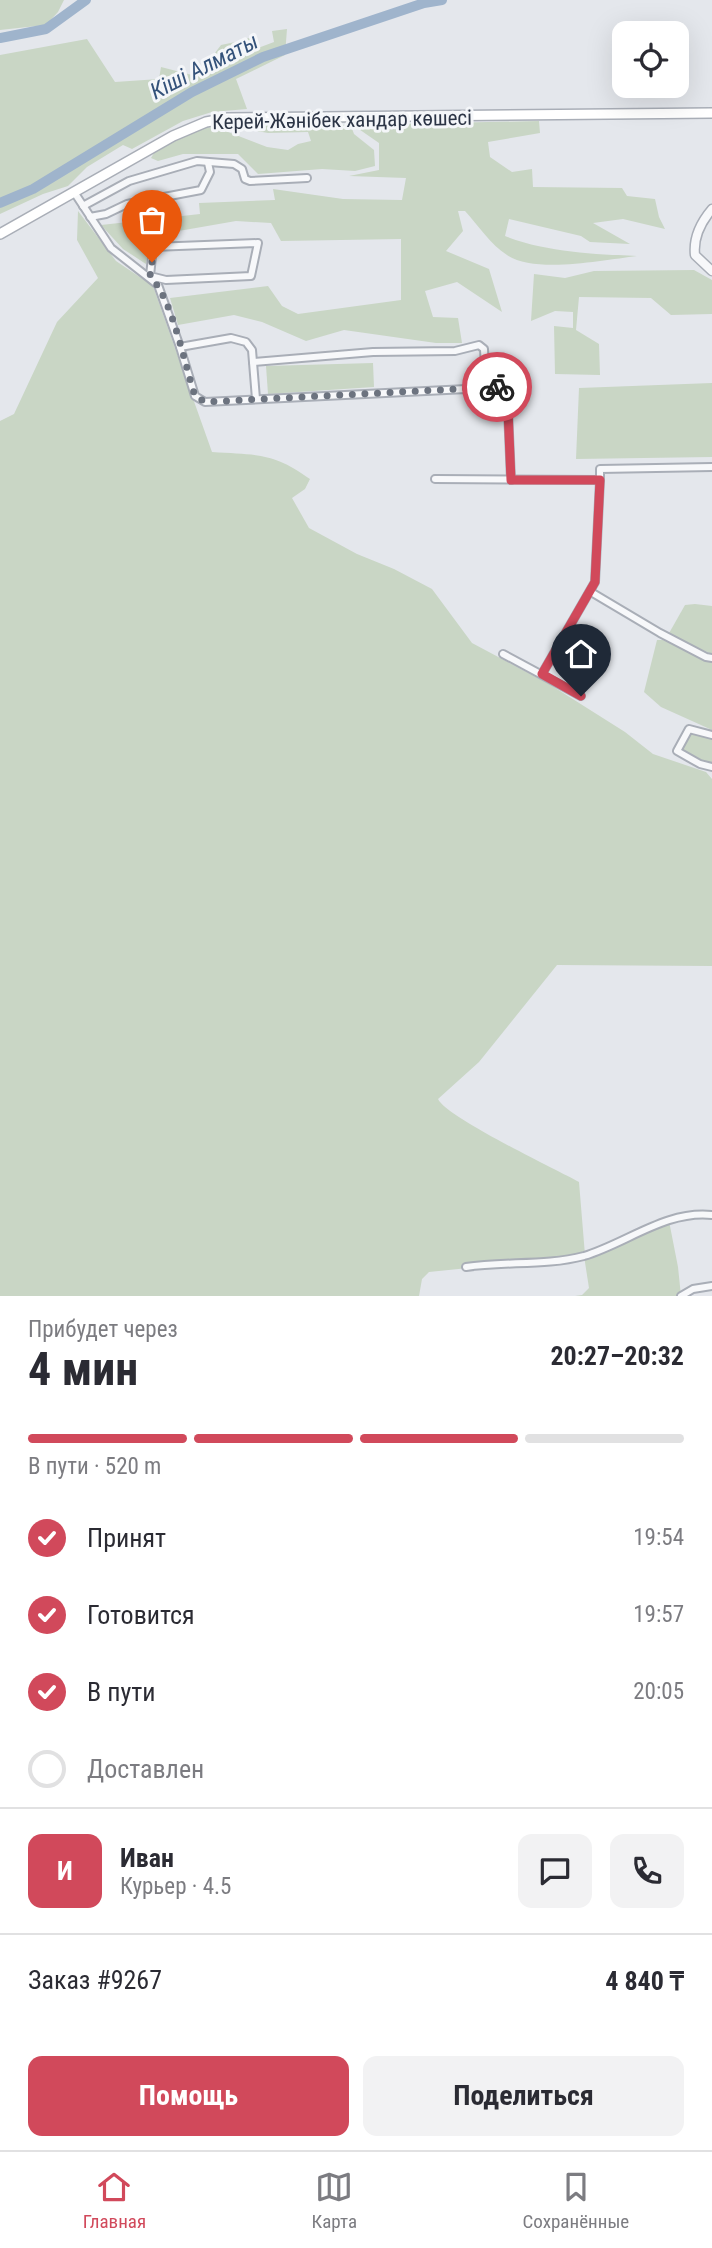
<!DOCTYPE html>
<html lang="ru">
<meta charset="utf-8">
<style>
:root{--surface:#fff;--page:#f2f2f3;--text:#2b2b33;--muted:#7c7c81;--line:#e1e1e2;--accent:#d1495b}
body{margin:0;font-family:"Roboto Condensed",sans-serif;background:var(--page);color:var(--text);height:100vh;display:flex;flex-direction:column;font-size:26px;white-space:nowrap}
*{box-sizing:border-box;margin:0}
p{font-size:23px;color:var(--muted)}
.icon{flex:none;width:38px;height:38px;fill:none;stroke:currentColor;stroke-width:2;stroke-linecap:round;stroke-linejoin:round}
.map{position:relative;height:1296px;overflow:hidden}
.drawer{display:flex;flex-direction:column;background:var(--surface);flex:1}
.drawer>*{flex:none}
.controls{position:absolute;left:612px;top:21px;display:grid;gap:14px}
.controls a{display:grid;place-items:center;width:77px;height:77px;border-radius:14px;background:var(--surface);box-shadow:0 7px 28px #0002;font-size:35px}
.pin{position:absolute;display:grid;place-items:center;width:60px;height:60px;color:#fff;margin:-72px -30px;border-radius:50% 50% 50% 0;rotate:-45deg;box-shadow:0 0 7px #0007}
.pin .icon{rotate:45deg}
.courier{position:absolute;display:grid;place-items:center;width:70px;height:70px;margin:-35px;border:5px solid #d1495b;border-radius:50%;background:#fff;color:#222;box-shadow:0 2px 9px #0007}
.headline em{font-style:normal;font-weight:700}
.headline div{display:flex;flex-direction:column-reverse}
.headline{display:flex;align-items:center;justify-content:space-between;height:119px;padding:0 28px}
h1{font-size:46px;font-weight:700;line-height:52px}
.bar{display:grid;grid-template-columns:repeat(4,1fr);gap:10px 7px;align-content:center;height:84px;padding:0 28px}
.bar i{height:9px;border-radius:5px;background:var(--line)}
.bar .active{background:var(--accent)}
.bar p{grid-column:span 4}
.line{display:flex;align-items:center;gap:18px;padding:0 28px;border-top:2px solid var(--line)}
.line div{flex:1}
.round{display:grid;place-items:center;flex:none;width:74px;height:74px;border-radius:14px;background:var(--page)}
ol{padding:0 28px;list-style:none}
li{display:flex;align-items:center;gap:21px;height:77px}
li p{margin-inline-start:auto}
li .icon{padding:7px;border-radius:50%;background:var(--accent);color:#fff;stroke-width:4}
li:last-child{color:var(--muted)}
li i{width:38px;height:38px;border:4px solid var(--line);border-radius:50%}
.action{display:flex;gap:14px;margin-top:auto;padding:14px 28px}
.action a{flex:1;height:80px;border-radius:14px;background:var(--accent);color:#fff;font-size:28px;font-weight:700;line-height:80px;text-align:center}
.action a+a{background:var(--page);color:var(--text)}
.menu{display:flex;justify-content:space-around;align-items:center;height:98px;border-top:2px solid var(--line);background:var(--surface);font-size:19px;color:var(--muted)}
.menu a{display:grid;justify-items:center;gap:4px}
.menu .active{color:var(--accent)}
.map>svg:first-child{display:block}
</style>
<div class="map">
<svg width="712" height="1296" viewBox="0 0 712 1296">
<rect width="100%" height="100%" fill="#e4e7ec"/>
<g fill="#c9d6c5">
<path d="M0 0H64L58 12 46 25 0 30Z"/>
<path d="M287 29 285 55 236 79 247 109 212 112 183 121 132 149 123 145 87 167 68 186 43 194 0 214V55L87 39 115 82 159 79 161 67 192 75 205 66 221 45 240 41V45L228 49 232 59 249 50 245 39 249 38 258 48 274 42 272 31Z"/>
<path d="M539 121 540 133 488 142 490 157 512 172 532 169 533 187 622 188 627 196 655 199 659 217 665 229 623 219 593 223 630 244 590 242 581 236 509 219 505 236C546 252 593 254 637 256 604 260 534 274 507 255 491 245 478 225 465 211H458L463 231 446 251 489 269 502 312 457 282 425 291 433 317 458 318 462 343H436L344 330 306 341 262 322 234 315 178 325 170 298 268 286 282 306 298 314 401 300V239L281 241 271 223 236 221 150 236 146 264 123 249 101 225 200 214 199 203 275 200 273 189 343 199 402 200 406 178 349 176 379 170V143L353 125Z"/>
<path d="M230 124H336L351 126 354 134 374 150 375 166 355 171 322 169 258 174 238 154H183L158 161 151 158 154 153 183 136 202 128 215 127 267 147 288 150 298 144 311 141 308 132 268 133 234 127Z"/>
<path d="M78 211 116 261 153 286 212 452C256 455 273 452 310 479L305 489 292 498 309 528 357 554 394 569 432 589 472 643 549 684 625 732 653 754 706 772 712 779V966L557 965 479 1062 438 1099C446 1117 555 1169 579 1182L585 1255 669 1221 678 1267 681 1296H575L582 1295 589 1288 584 1256 429 1272 422 1279 419 1296H0V421L14 414 57 322 98 278 77 240Z"/>
<path d="M694 270 712 280V314L671 315 651 298 579 297 576 330 599 344 600 375 555 374 554 326 573 328V312L555 311 531 321 534 274 565 278 594 271Z"/>
<path d="M373 363 374 387 268 394 266 366Z"/>
<path d="M712 383V457L576 459 579 388Z"/>
<path d="M695 604 712 606V654L668 635 685 605Z"/>
<path d="M657 640H663L712 662V730L661 707 644 692Z"/>
<path d="M691 731 712 738V764H707L681 750Z"/>
</g>
<g fill="none" stroke-linecap="round" stroke-linejoin="round">
<g stroke="#9fb4cc" stroke-width="10">
<path d="M0 38 46 29 86 0"/>
<path d="M0 203 33 189 192 92 263 57 424 3 442 0"/>
</g>
<defs>
<g id="minor">
<path d="M74 192 111 248 158 285 180 347 195 396 205 402 507 387 511 480"/>
<path d="M83 206 129 181 197 161 234 164 242 169 245 179 250 181 307 178"/>
<path d="M90 217 106 214 127 204 201 190 210 172 208 163"/>
<path d="M258 243 251 276 166 280 150 276 153 247Z"/>
<path d="M180 347 231 338 246 342 252 350 256 399"/>
<path d="M253 362 373 352 455 351 479 345 484 349 486 387"/>
<path d="M435 479 600 480V469L712 467"/>
<path d="M591 592 660 633 706 657 712 658"/>
<path d="M503 654 581 696"/>
<path d="M542 674 595 582 600 480"/>
<path d="M712 735 689 729 677 751 700 764 712 767"/>
<path d="M466 1267C505 1261 546 1266 584 1256 627 1243 666 1210 712 1215"/>
<path d="M681 1296 693 1289 712 1286"/>
</g>
<path id="tertiary" d="M712 209C701 222 693 237 695 255L712 271"/>
<path id="secondary" d="M0 234 173 136 206 122 228 118 712 113"/>
</defs>
<use href="#minor" stroke="#a9aeb7" stroke-width="10"/>
<use href="#tertiary" stroke="#a9aeb7" stroke-width="11"/>
<use href="#secondary" stroke="#a9aeb7" stroke-width="12"/>
<use href="#minor" stroke="#f7f8fa" stroke-width="6"/>
<use href="#tertiary" stroke="#f7f8fa" stroke-width="8"/>
<use href="#secondary" stroke="#fff" stroke-width="9"/>
</g>
<g fill="none" stroke-linecap="round" stroke-linejoin="round">
<path stroke="#6c737f" stroke-width="7" stroke-dasharray="0 12.6" d="M152 262 150 276C173 300 184 363 195 396L205 402 497 387"/>
<path stroke="#d1495b" stroke-width="9" d="M497 387H507L511 480H600L595 582 542 674 581 696"/>
</g>
<g text-anchor="middle" stroke-width="6" stroke-linejoin="round" paint-order="stroke">
<g font-size="21" fill="#2b3445" stroke="#f4f6f9">
<text transform="translate(342 120) rotate(-1)" y="7">Керей-Жәнібек хандар көшесі</text>
</g>
<g font-size="23" font-style="italic" fill="#34527a" stroke="#f4f6f9">
<text transform="translate(204 66) rotate(-27)" y="8">Кіші Алматы</text>
</g>
</g>
</svg>
<div class="controls">
<a><svg class="icon" aria-label="locate" viewBox="0 0 24 24"><circle cx="12" cy="12" r="6"/><path d="M12 2v4M12 18v4M2 12h4M18 12h4"/></svg></a>
</div>
<div class="pin" style="left:152px;top:262px;background:#ea580c"><svg class="icon" aria-label="bag" viewBox="0 0 24 24"><path d="M5 8h14l-1 12H6zM9 8a3 3 0 0 1 6 0"/></svg></div>
<div class="pin" style="left:581px;top:696px;background:#1f2937"><svg class="icon" aria-label="home" viewBox="0 0 24 24"><path d="M3 11l9-7 9 7M6 9v11h12V9"/></svg></div>
<div class="courier" style="left:497px;top:387px"><svg class="icon" aria-label="bike" viewBox="0 0 24 24"><circle cx="6" cy="16" r="4"/><circle cx="18" cy="16" r="4"/><path d="M6 16l4-8h5l3 8M10 8l3 8H6M13 5h3"/></svg></div>
</div>
<section class="drawer">
<div class="headline"><div><h1>4 мин</h1><p>Прибудет через</p></div><em>20:27–20:32</em></div>
<div class="bar"><i class="active"></i><i class="active"></i><i class="active"></i><i></i><p>В пути · 520 m</p></div>
<ol>
<li><svg class="icon" aria-label="check" viewBox="0 0 24 24"><path d="M5 12l5 5 9-10"/></svg>Принят<p>19:54</p></li>
<li><svg class="icon" aria-label="check" viewBox="0 0 24 24"><path d="M5 12l5 5 9-10"/></svg>Готовится<p>19:57</p></li>
<li><svg class="icon" aria-label="check" viewBox="0 0 24 24"><path d="M5 12l5 5 9-10"/></svg>В пути<p>20:05</p></li>
<li><i></i>Доставлен</li>
</ol>
<div class="line" style="height:126px"><b class="round" style="background:var(--accent);color:#fff">И</b><div><b>Иван</b><p>Курьер · 4.5</p></div><a class="round"><svg class="icon" aria-label="chat" viewBox="0 0 24 24"><path d="M4 5h16v11H9l-5 4z"/></svg></a><a class="round"><svg class="icon" aria-label="phone" viewBox="0 0 24 24"><path d="M5 4h4l2 5-3 2q2 4 5 5l2-3 5 2v4C11 20 4 13 5 4z"/></svg></a></div>
<div class="line" style="height:91px"><div>Заказ #9267</div><b>4 840 ₸</b></div>
<div class="action"><a>Помощь</a><a>Поделиться</a></div>
</section>
<nav class="menu">
<a class="active"><svg class="icon" aria-label="home" viewBox="0 0 24 24"><path d="M3 11l9-7 9 7M6 9v11h12V9"/></svg>Главная</a>
<a><svg class="icon" aria-label="map" viewBox="0 0 24 24"><path d="M3 6l6-2 6 2 6-2v14l-6 2-6-2-6 2zM9 4v14M15 6v14"/></svg>Карта</a>
<a><svg class="icon" aria-label="saved" viewBox="0 0 24 24"><path d="M7 4h10v16l-5-4-5 4z"/></svg>Сохранённые</a>
</nav>
